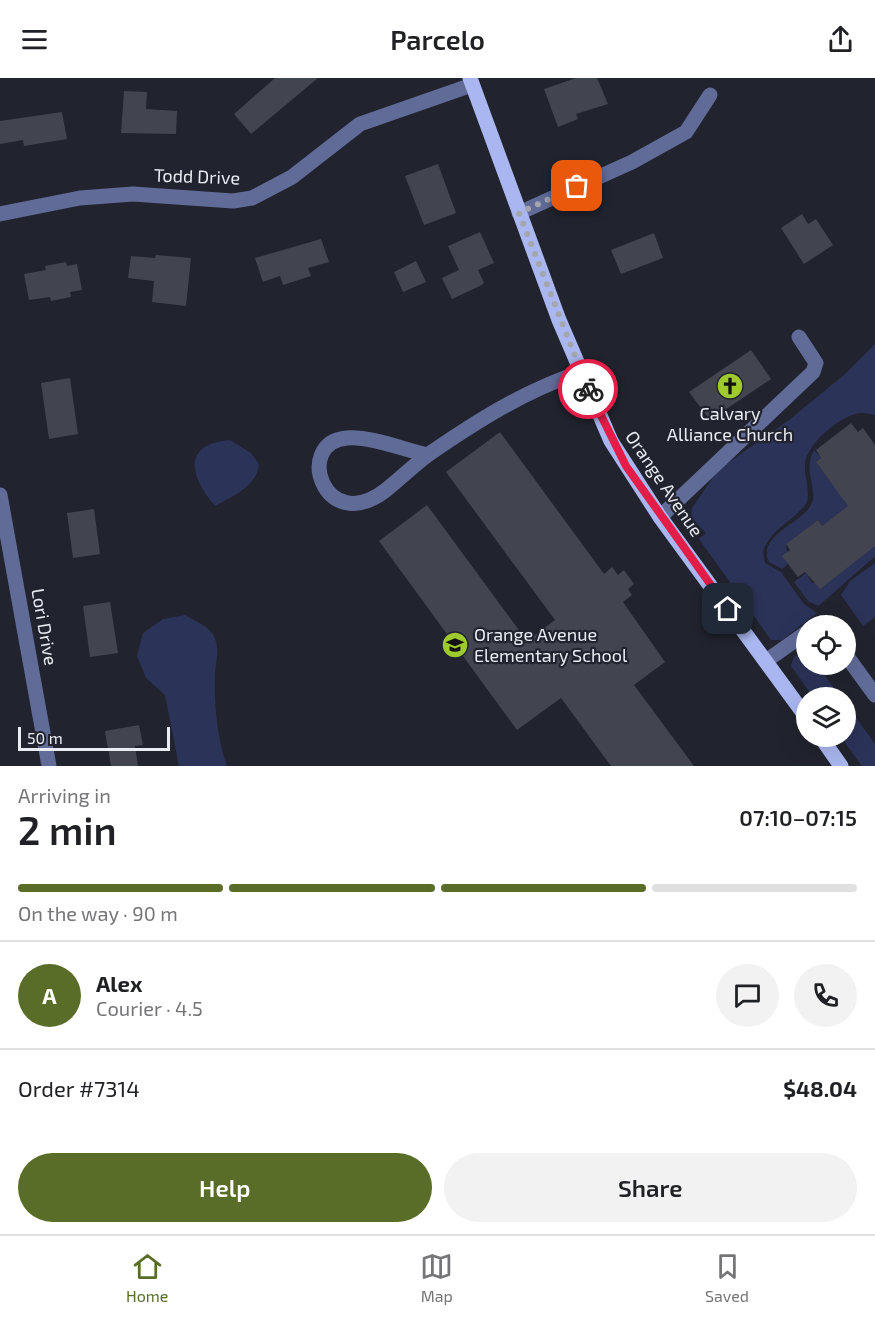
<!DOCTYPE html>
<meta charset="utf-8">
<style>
:root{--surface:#fff;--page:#f2f2f2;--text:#202124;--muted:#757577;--line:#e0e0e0;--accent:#596d28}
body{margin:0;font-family:"Exo 2",sans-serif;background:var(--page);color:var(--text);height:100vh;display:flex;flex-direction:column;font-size:22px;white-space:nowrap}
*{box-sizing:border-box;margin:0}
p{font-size:20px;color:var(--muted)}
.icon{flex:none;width:33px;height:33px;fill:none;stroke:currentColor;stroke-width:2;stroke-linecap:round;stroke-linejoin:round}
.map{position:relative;height:688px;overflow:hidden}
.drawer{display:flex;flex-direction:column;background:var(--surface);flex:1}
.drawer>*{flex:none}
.buttons{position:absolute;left:796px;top:537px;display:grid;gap:12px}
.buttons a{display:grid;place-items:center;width:60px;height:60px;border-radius:50%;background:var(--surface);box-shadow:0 6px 24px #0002;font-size:30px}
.scale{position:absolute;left:18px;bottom:15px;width:152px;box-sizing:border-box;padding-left:6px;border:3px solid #eaecf3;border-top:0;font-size:16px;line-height:21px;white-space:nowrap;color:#eaecf3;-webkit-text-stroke:4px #21232e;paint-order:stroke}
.pin{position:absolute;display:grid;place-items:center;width:51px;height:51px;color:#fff;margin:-26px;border-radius:12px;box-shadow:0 3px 9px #0006}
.courier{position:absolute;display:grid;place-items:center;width:60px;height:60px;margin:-30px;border:4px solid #e11d48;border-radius:50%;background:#fff;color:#222;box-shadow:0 2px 8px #0007}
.overview em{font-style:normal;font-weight:600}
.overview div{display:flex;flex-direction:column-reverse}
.overview{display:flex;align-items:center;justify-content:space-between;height:102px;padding:0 18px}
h1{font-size:39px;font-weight:600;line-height:45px}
.bar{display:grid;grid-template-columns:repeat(4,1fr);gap:9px 6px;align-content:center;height:72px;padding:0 18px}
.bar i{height:8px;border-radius:4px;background:var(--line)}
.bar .active{background:var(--accent)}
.bar p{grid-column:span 4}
.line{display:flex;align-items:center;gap:15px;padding:0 18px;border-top:2px solid var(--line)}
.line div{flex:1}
.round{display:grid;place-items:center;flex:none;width:63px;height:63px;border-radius:32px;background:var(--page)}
.cta{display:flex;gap:12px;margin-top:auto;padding:12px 18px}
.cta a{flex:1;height:69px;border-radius:36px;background:var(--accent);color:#fff;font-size:24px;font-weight:600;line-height:69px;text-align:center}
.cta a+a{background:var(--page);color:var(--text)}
header{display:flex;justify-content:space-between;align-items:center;height:78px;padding:0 18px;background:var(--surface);font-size:27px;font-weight:600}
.dock{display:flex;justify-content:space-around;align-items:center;height:84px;border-top:2px solid var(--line);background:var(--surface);font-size:16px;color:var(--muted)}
.dock a{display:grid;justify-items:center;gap:3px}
.dock .active{color:var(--accent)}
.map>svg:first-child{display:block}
</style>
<header><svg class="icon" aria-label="menu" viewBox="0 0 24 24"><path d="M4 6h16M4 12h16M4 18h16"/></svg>Parcelo<svg class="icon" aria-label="share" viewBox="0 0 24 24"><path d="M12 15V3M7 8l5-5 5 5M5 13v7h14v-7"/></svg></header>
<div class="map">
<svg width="875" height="688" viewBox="0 0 875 688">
<rect width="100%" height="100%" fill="#21232e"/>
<g fill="#2c3359">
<path d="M875 266V337C871 336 865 335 861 335 842 336 806 366 805 386 804 399 810 411 807 424 795 443 773 448 763 473L765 485 781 494 804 526 817 535 782 562H771L699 461 706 455 691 440 692 430 718 392 789 342 845 296Z"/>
<path d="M230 362 251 375 259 386C257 408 233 418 215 428 190 399 181 366 230 362Z"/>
<path d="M814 372 821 380 816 384 832 406 851 419 844 423 848 428 822 448 818 442 786 466 788 486 782 491 769 484C756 458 802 445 811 427 819 412 802 394 814 372Z"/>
<path d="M875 468V479C855 494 838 512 818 528L808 523 794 504 806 495 812 505H816Z"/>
<path d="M875 485V539L863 548 841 517 850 503Z"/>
<path d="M185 537C193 542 206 547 212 555 221 569 216 581 215 596 214 625 217 661 227 688H179L165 617 146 600 137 578 143 555 163 541Z"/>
<path d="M807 569V586L817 587 841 619H813L791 588 794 579Z"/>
<path d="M846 626 875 666V688H862L841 659 846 658Z"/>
</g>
<g fill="#424550">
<path d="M275 0H318L251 56 234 36Z"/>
<path d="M576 0H597L608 26 576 36 578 41 558 49 544 11Z"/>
<path d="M124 13 147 14 146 31 177 33 176 56 121 55Z"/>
<path d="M62 34 67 61 24 68 23 62 0 66V43Z"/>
<path d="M438 86 456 135 424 147 405 98Z"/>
<path d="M802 136 808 146 816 141 833 167 804 186 781 150Z"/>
<path d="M480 154 494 185 478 192 484 205 480 208 452 221 442 200 459 192 448 168Z"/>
<path d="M654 155 663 180 621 196 611 172Z"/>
<path d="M321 161 329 184 308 190 311 198 283 207 280 198 263 204 255 180Z"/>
<path d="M156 177 191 180 186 228 152 224 154 203 128 200 131 178 155 180Z"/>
<path d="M416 183 426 204 403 214 394 194Z"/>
<path d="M66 184 67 188 77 186 82 212 70 214 71 219 51 223 50 219 29 222 24 196 46 192 45 188Z"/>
<path d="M751 272 771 301 710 342 689 314Z"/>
<path d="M70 300 78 356 49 361 41 305Z"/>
<path d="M851 345 858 354 863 350 875 367V468L820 511 805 494 798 499 782 478 790 472 786 466 818 442 822 448 848 428 816 384 821 380 816 372Z"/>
<path d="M500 354 604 496 612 489 618 497 624 492 634 506 628 511 632 517 623 524 665 584 634 607 694 688H611L561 620 517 652 379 463 427 427 527 563 555 542 446 394Z"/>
<path d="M94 431 100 476 73 480 67 435Z"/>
<path d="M110 524 118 575 90 579 83 528Z"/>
<path d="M139 647 143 667 135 668 138 688H111L105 653Z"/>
</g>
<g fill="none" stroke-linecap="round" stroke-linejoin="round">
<g stroke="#616b98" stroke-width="15">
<path d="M519 135 632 84 686 54 710 17"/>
<path d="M0 136 80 120 133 116 233 123 252 120 292 99 360 46 472 7"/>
<path d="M428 377C405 372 370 358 347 360 293 364 324 460 386 412 401 400 414 387 429 376 477 343 524 313 581 294"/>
<path d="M0 417 49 688"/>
<path d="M660 439 813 294 816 285 799 259"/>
<path d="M816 548 822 545 825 548"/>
<path d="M846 577 875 617"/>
<path d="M766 583 807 554"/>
</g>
<g stroke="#a9b6ef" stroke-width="15">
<path d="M470 0 559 242 611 363 660 439 807 640"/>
<path d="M820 658 841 688"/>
</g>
</g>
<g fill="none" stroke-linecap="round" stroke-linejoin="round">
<path stroke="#a4a6ae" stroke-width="6" stroke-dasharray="0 10.8" d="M577 108 519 135 588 311"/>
<path stroke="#e11d48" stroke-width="8" d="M588 311 626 388 728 531"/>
</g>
<defs>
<symbol id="church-disc" viewBox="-11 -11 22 22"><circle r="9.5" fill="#9fca2d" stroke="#21232e"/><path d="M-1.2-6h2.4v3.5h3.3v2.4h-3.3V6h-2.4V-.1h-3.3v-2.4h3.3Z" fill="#111"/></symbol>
<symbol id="school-disc" viewBox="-11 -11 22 22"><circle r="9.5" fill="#9fca2d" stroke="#21232e"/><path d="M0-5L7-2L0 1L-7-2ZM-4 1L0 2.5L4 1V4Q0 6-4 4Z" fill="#111"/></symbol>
</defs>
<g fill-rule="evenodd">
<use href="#church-disc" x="715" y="293" width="30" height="30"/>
<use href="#school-disc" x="440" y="552" width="30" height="30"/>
</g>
<g text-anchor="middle" stroke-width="4.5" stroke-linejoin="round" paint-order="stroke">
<g font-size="18" fill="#eaecf3" stroke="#21232e">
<text transform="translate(197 99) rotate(2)" y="6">Todd Drive</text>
<text transform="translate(664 406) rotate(56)" y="6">Orange Avenue</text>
<text transform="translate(44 549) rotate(80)" y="6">Lori Drive</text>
</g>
<g font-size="18" fill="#eaecf3" stroke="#21232e">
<text x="730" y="342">Calvary<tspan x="730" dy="21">Alliance Church</tspan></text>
<text x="474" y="563" text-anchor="start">Orange Avenue<tspan x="474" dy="21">Elementary School</tspan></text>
</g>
</g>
</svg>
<div class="buttons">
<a><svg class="icon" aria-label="locate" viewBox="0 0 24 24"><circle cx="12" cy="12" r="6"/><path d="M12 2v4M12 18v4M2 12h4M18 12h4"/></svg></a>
<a><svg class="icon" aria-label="layers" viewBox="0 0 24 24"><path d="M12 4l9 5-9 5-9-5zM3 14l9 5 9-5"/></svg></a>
</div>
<div class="scale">50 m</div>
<div class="pin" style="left:577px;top:108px;background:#ea580c"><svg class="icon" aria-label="bag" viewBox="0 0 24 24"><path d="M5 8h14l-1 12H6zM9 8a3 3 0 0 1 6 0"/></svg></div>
<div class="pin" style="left:728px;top:531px;background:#1f2937"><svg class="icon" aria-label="home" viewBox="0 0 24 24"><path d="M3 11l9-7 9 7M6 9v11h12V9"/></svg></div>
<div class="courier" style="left:588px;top:311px"><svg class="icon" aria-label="bike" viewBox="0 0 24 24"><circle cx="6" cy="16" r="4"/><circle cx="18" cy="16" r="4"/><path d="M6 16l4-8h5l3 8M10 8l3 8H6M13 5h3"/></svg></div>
</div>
<section class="drawer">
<div class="overview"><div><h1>2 min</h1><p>Arriving in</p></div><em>07:10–07:15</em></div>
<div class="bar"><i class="active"></i><i class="active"></i><i class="active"></i><i></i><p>On the way · 90 m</p></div>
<div class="line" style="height:108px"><b class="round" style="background:var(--accent);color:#fff">A</b><div><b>Alex</b><p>Courier · 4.5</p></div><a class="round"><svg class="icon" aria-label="chat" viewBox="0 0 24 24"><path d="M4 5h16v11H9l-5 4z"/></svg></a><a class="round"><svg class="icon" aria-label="phone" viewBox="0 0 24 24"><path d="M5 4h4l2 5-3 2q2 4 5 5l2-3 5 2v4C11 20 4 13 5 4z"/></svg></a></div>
<div class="line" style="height:78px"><div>Order #7314</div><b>$48.04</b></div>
<div class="cta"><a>Help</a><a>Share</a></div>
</section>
<nav class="dock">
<a class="active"><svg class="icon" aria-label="home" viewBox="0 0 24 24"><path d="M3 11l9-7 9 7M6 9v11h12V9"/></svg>Home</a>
<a><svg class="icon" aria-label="map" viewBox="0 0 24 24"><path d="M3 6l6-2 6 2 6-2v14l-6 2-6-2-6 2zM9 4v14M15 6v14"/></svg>Map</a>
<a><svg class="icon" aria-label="saved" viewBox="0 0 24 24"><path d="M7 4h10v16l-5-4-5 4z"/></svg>Saved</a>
</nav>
